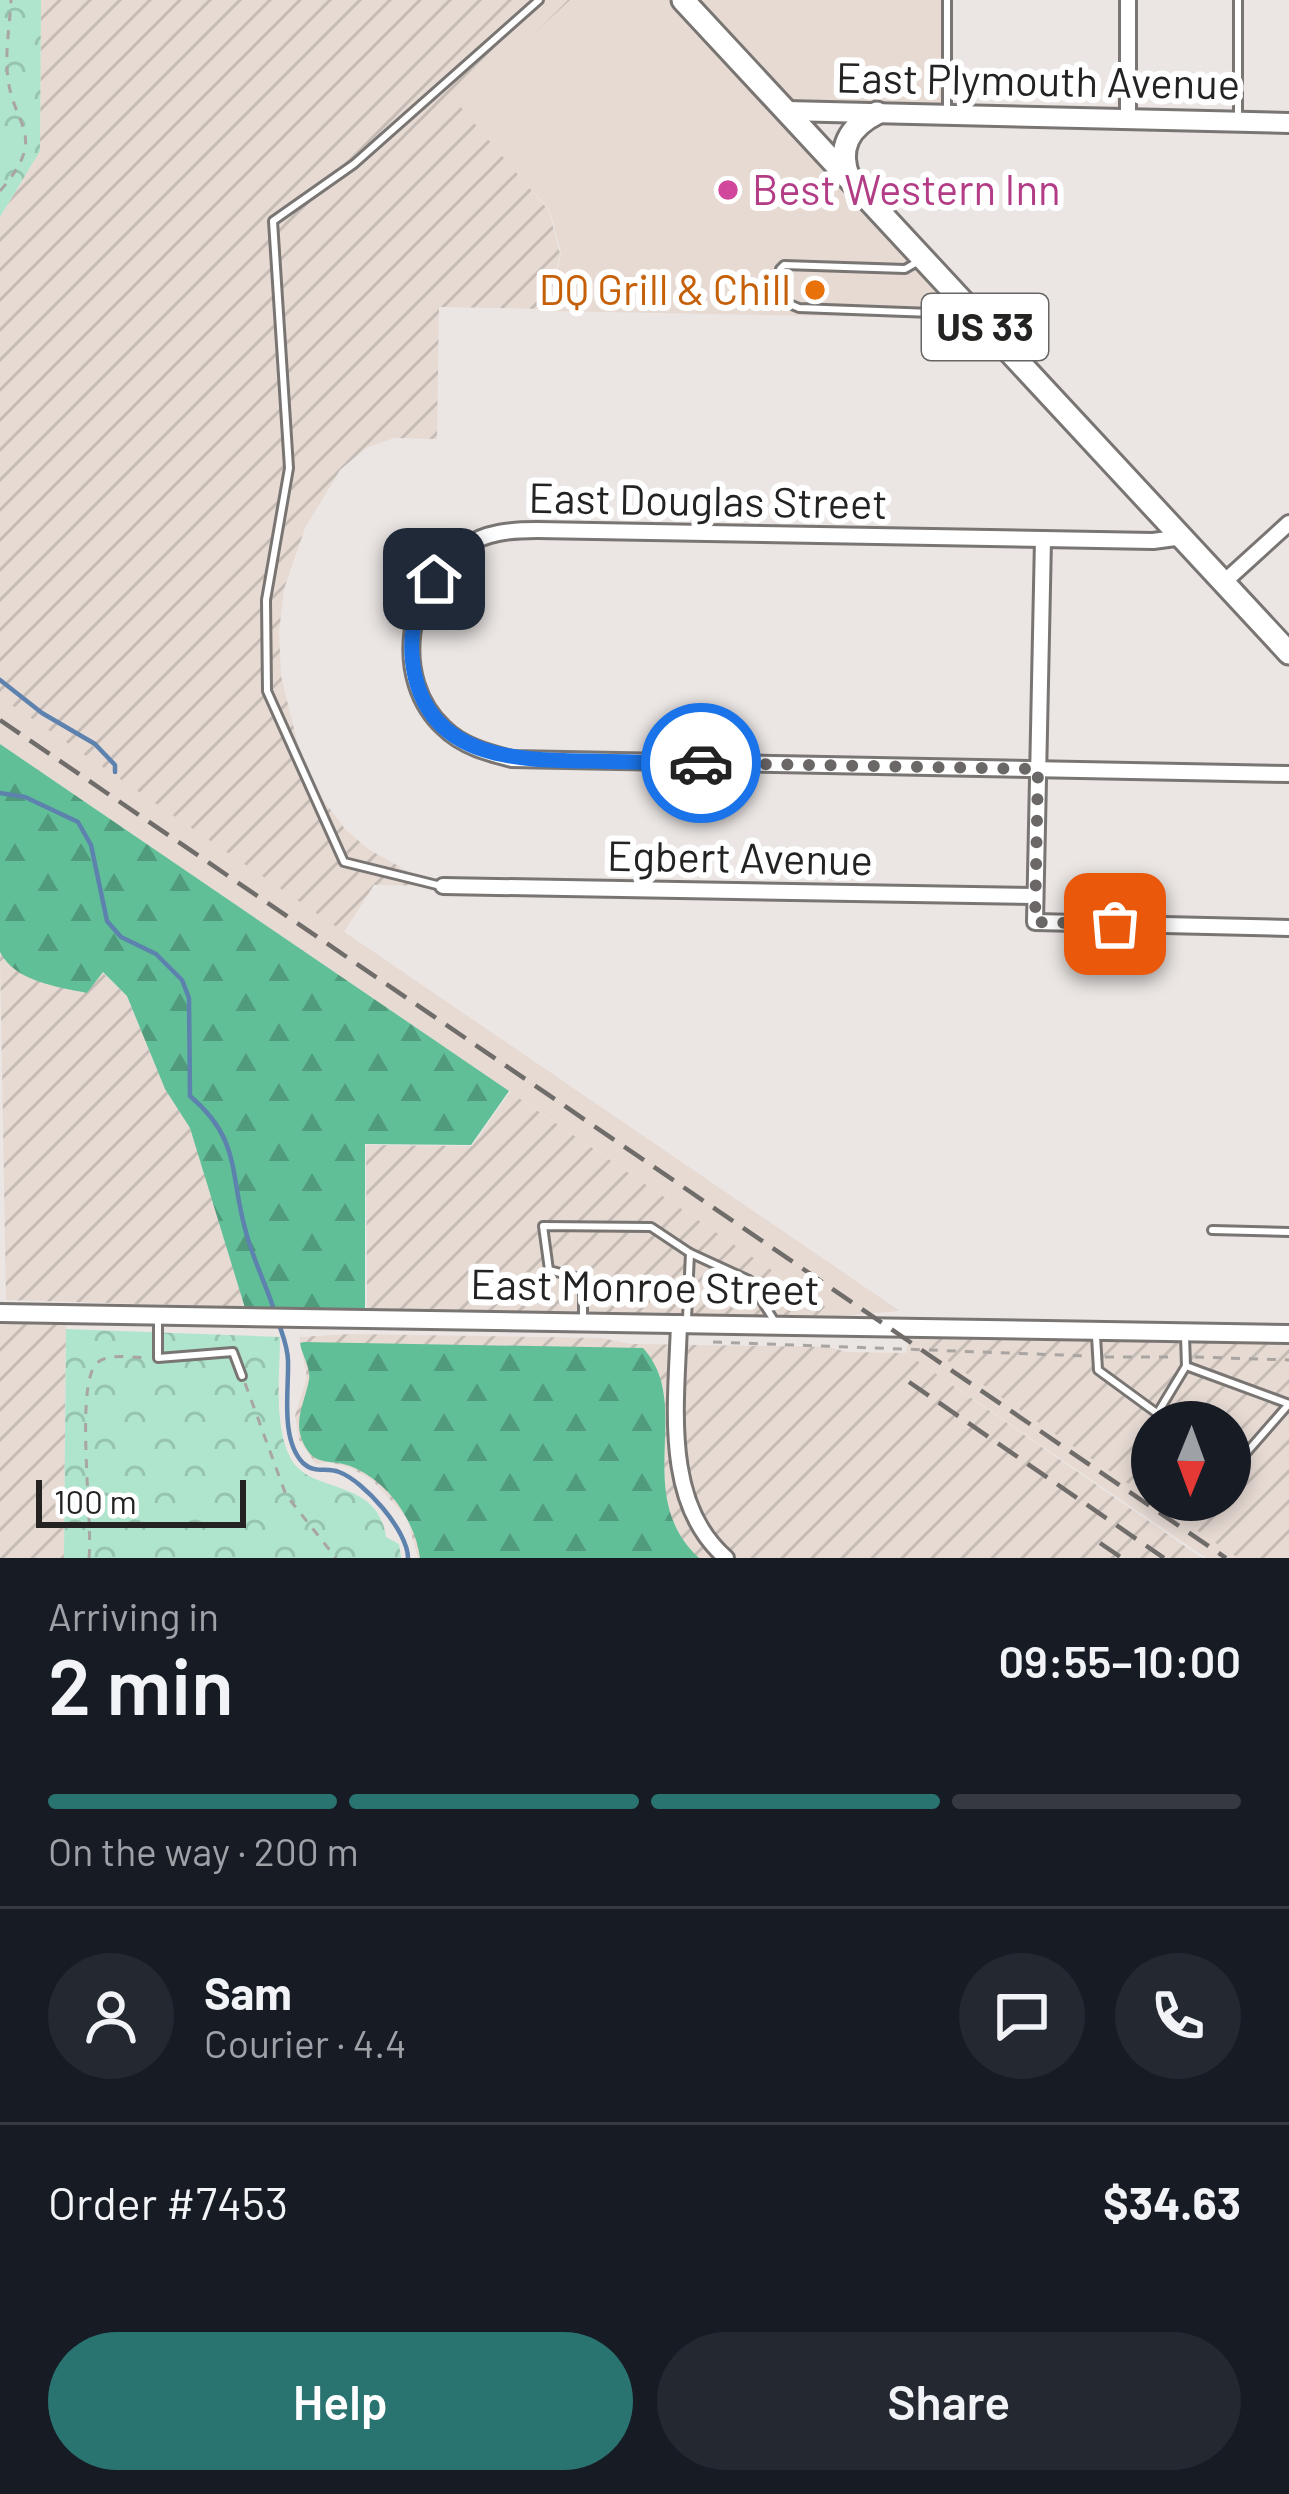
<!DOCTYPE html>
<meta charset="utf-8">
<style>
:root{--surface:#171b24;--page:#242831;--text:#f1f3f6;--muted:#9ea1a6;--line:#363941;--accent:#297370}
body{margin:0;font-family:Barlow,sans-serif;background:var(--page);color:var(--text);height:100vh;display:flex;flex-direction:column;font-size:45px;white-space:nowrap}
*{box-sizing:border-box;margin:0}
p{font-size:39px;color:var(--muted)}
.icon{flex:none;width:66px;height:66px;fill:none;stroke:currentColor;stroke-width:2;stroke-linecap:round;stroke-linejoin:round}
.map{position:relative;height:1558px;overflow:hidden}
.sheet{display:flex;flex-direction:column;background:var(--surface);flex:1}
.sheet>*{flex:none}
.needle{width:78px;rotate:181deg}
.buttons{position:absolute;left:1131px;top:1401px;display:grid;gap:24px}
.buttons a{display:grid;place-items:center;width:120px;height:120px;border-radius:50%;background:var(--surface);box-shadow:0 6px 18px #0003;font-size:60px}
.scale{position:absolute;left:36px;bottom:30px;width:210px;box-sizing:border-box;padding-left:12px;border:6px solid #252322;border-top:0;font-size:33px;line-height:42px;white-space:nowrap;color:#252322;-webkit-text-stroke:9px #fff;paint-order:stroke}
.pin{position:absolute;display:grid;place-items:center;width:102px;height:102px;color:#fff;margin:-51px;border-radius:24px;box-shadow:0 6px 18px #0006}
.courier{position:absolute;display:grid;place-items:center;width:120px;height:120px;margin:-60px;border:9px solid #1a73e8;border-radius:50%;background:#fff;color:#222;box-shadow:0 3px 15px #0007}
.head em{font-style:normal;font-weight:600}
.head div{display:flex;flex-direction:column-reverse}
.head{display:flex;align-items:center;justify-content:space-between;height:204px;padding:0 48px}
h1{font-size:78px;font-weight:600;line-height:90px}
.bar{display:grid;grid-template-columns:repeat(4,1fr);gap:18px 12px;align-content:center;height:144px;padding:0 48px}
.bar i{height:15px;border-radius:9px;background:var(--line)}
.bar .on{background:var(--accent)}
.bar p{grid-column:span 4}
.line{display:flex;align-items:center;gap:30px;padding:0 48px;border-top:3px solid var(--line)}
.line div{flex:1}
.round{display:grid;place-items:center;flex:none;width:126px;height:126px;border-radius:63px;background:var(--page)}
.button{display:flex;gap:24px;margin-top:auto;padding:24px 48px}
.button a{flex:1;height:138px;border-radius:72px;background:var(--accent);color:#fff;font-size:48px;font-weight:600;line-height:138px;text-align:center}
.button a+a{background:var(--page);color:var(--text)}
.map>svg:first-child{display:block}
</style>
<div class="map">
<svg width="1289" height="1558" viewBox="0 0 1289 1558">
<defs>
<pattern id="industrial-furrows" width="10" height="10" patternUnits="userSpaceOnUse" patternTransform="scale(3)"><rect width="10" height="10" fill="#e6dad3"/><path d="M-1 1l2-2M0 10L10 0M9 11l2-2" fill="none" stroke="#c5bbb5"/></pattern>
<pattern id="forest-firs" width="22" height="20" patternUnits="userSpaceOnUse" patternTransform="scale(3)"><rect width="22" height="20" fill="#61bf98"/><path d="M5 1l3.5 6h-7zM16 11l3.5 6h-7z" fill="#509b7c"/></pattern>
<pattern id="park-crowns" width="20" height="18" patternUnits="userSpaceOnUse" patternTransform="scale(3)"><rect width="20" height="18" fill="#afe5cc"/><path d="M2 6a3 3 0 1 1 6 0M12 15a3 3 0 1 1 6 0" fill="none" stroke="#96c4af"/></pattern>
</defs>
<rect width="100%" height="100%" fill="#ebe6e4"/>
<g fill="#e6dad3">
<path d="M569 0H946V115L787 111 977 319 550 311 561 253 550 211 457 104Z"/>
<path d="M0 697 900 1311 839 1316 0 744Z"/>
<path d="M910 1335 1238 1558H1206L906 1353Z"/>
</g>
<g fill="url(#industrial-furrows)">
<path d="M41 0H570L458 104 549 211 560 254 547 309 439 307 437 439 394 438 366 448 340 470 305 528 284 589 279 632 281 676 301 757 320 796 345 829 368 849 418 877 443 886 374 885 344 932 0 697V217L40 151Z"/>
<path d="M0 952 6 962 102 972 127 996 165 1089 190 1128 242 1289 243 1307 6 1300Z"/>
<path d="M510 1092 839 1316 367 1311 366 1145 472 1146Z"/>
<path d="M0 1319H66L64 1558H0Z"/>
<path d="M351 1334 601 1338 632 1344 829 1347 847 1352 906 1353 1202 1558H418L407 1518 373 1481 351 1468 329 1462 316 1464 299 1440 295 1416 307 1377 299 1337Z"/>
<path d="M910 1335 1289 1343V1558H1238L1152 1500H1230V1422H1152V1500Z"/>
</g>
<g fill="url(#forest-firs)">
<path d="M0 744 509 1091 471 1145 365 1144V1311L245 1308 190 1128 165 1089 127 996 103 972 87 993C58 987 14 981 0 952Z"/>
<path d="M304 1342 643 1348C695 1405 630 1494 699 1558H420C415 1520 387 1480 350 1466 334 1460 317 1465 308 1451 290 1425 304 1406 309 1380 311 1368 302 1355 300 1343Z"/>
</g>
<g fill="url(#park-crowns)">
<path d="M0 0H41L40 151 0 217Z"/>
<path d="M66 1329 280 1337C280 1373 273 1426 291 1459 311 1495 378 1477 386 1537L399 1544 401 1558H64Z"/>
</g>
<g fill="none" stroke-linecap="round" stroke-linejoin="round">
<g stroke="#5c82ad" stroke-width="4.5">
<path d="M0 680 42 713 95 744 115 765V772"/>
<path d="M0 793 25 797 78 822 91 845 107 921 121 937 156 954 182 980 189 998 190 1096C242 1140 229 1174 246 1232 253 1260 267 1286 275 1313"/>
<path d="M279 1324C283 1336 288 1348 288 1361 289 1390 280 1439 303 1463 315 1474 326 1467 339 1472 364 1481 408 1531 408 1558"/>
</g>
<defs>
<g id="service">
<path d="M947 112V0"/>
<path d="M1238 119V0"/>
<path d="M919 261 905 269 784 265 780 269V300L799 308 932 313 951 299"/>
<path d="M441 886 344 862 267 691 266 600 289 468 273 221 354 164 539 0"/>
<path d="M1212 1230 1289 1232"/>
<path d="M687 1319 690 1253 749 1280 775 1322"/>
<path d="M158 1321V1358L233 1352 242 1376"/>
<path d="M583 1322V1279L549 1270 543 1226 651 1227 690 1253"/>
<path d="M1096 1336 1098 1370 1169 1422"/>
<path d="M1185 1336 1186 1366 1289 1404"/>
<path d="M1157 1414 1186 1366"/>
<path d="M1230 1466 1233 1468 1289 1404"/>
</g>
<g id="minor">
<path d="M1128 0V120"/>
<path d="M1183 537 1153 541 537 530C511 530 486 532 464 547 406 585 391 679 444 728 462 746 488 753 512 759L1289 774"/>
<path d="M1043 539 1035 922 1289 928"/>
<path d="M1223 583 1289 523"/>
<path d="M443 886 1035 896"/>
<path d="M679 1323C677 1400 661 1502 726 1558"/>
</g>
<path id="tertiary" d="M0 1313 1289 1334"/>
<path id="secondary" d="M786 111 1289 123"/>
<path id="primary" d="M849 178C837 148 849 127 877 113"/>
<path id="trunk" d="M683 0 1289 653"/>
</defs>
<use href="#service" stroke="#797573" stroke-width="12"/>
<use href="#minor" stroke="#797573" stroke-width="20"/>
<use href="#tertiary" stroke="#797573" stroke-width="22"/>
<use href="#secondary" stroke="#797573" stroke-width="24"/>
<use href="#primary" stroke="#797573" stroke-width="27"/>
<use href="#trunk" stroke="#797573" stroke-width="27"/>
<g stroke="#a9a5a3" stroke-width="3" stroke-dasharray="9 9" stroke-linecap="butt">
<path d="M0 191C52 131 9 128 7 67 6 45 10 22 11 0"/>
<path d="M713 1342 1089 1356"/>
<path d="M1105 1357H1173"/>
<path d="M1195 1357 1289 1360"/>
<path d="M245 1383 286 1495 336 1558"/>
<path d="M89 1558C93 1521 75 1387 96 1364 107 1352 135 1358 150 1358"/>
</g>
<use href="#service" stroke="#fff" stroke-width="6"/>
<use href="#minor" stroke="#fff" stroke-width="14"/>
<use href="#tertiary" stroke="#fff" stroke-width="16"/>
<use href="#secondary" stroke="#fff" stroke-width="18"/>
<use href="#primary" stroke="#fff" stroke-width="21"/>
<use href="#trunk" stroke="#fff" stroke-width="21"/>
<g stroke="#6f6c6a" stroke-width="4.5" stroke-dasharray="24 12" stroke-linecap="butt">
<path d="M0 720 1226 1558"/>
<path d="M909 1382 1164 1558"/>
<path d="M1100 1543 1122 1558"/>
</g>
</g>
<g fill="none" stroke-linecap="round" stroke-linejoin="round">
<path stroke="#6a6766" stroke-width="12" stroke-dasharray="0 21.6" d="M701 763 1038 769 1035 922 1115 924"/>
<path stroke="#1a73e8" stroke-width="15" d="M434 579C413 609 407 640 415 676 434 760 520 760 589 761 627 762 664 763 701 763"/>
</g>
<circle fill="#d1479c" stroke="#fff" stroke-width="4.5" cx="728" cy="190" r="12"/>
<circle fill="#e8710a" stroke="#fff" stroke-width="4.5" cx="815" cy="290" r="12"/>
<g text-anchor="middle" stroke-width="12" stroke-linejoin="round" paint-order="stroke">
<rect fill="#fff" stroke="#666564" stroke-width="3" x="922" y="294" width="126" height="66" rx="9"/>
<g font-size="39" font-weight="bold" fill="#252322">
<text x="985" y="341">US 33</text>
</g>
<g font-size="42" fill="#252322" stroke="#fff">
<text transform="translate(1038 81) rotate(1)" y="15">East Plymouth Avenue</text>
<text transform="translate(708 501) rotate(1)" y="15">East Douglas Street</text>
<text transform="translate(740 858) rotate(1)" y="15">Egbert Avenue</text>
<text transform="translate(645 1287) rotate(1)" y="15">East Monroe Street</text>
</g>
<g font-size="42" fill="#b23c85" stroke="#fff" text-anchor="start">
<text x="752" y="205">Best Western Inn</text>
</g>
<g font-size="42" fill="#c56008" stroke="#fff" text-anchor="end">
<text x="791" y="305">DQ Grill &amp; Chill</text>
</g>
</g>
</svg>
<div class="buttons">
<a><svg class="needle" viewBox="-14 -14 28 28"><path d="M0-13l5 13h-10z" fill="#e53935"/><path d="M0 13l5-13h-10z" fill="#9ea1a6"/></svg></a>
</div>
<div class="scale">100 m</div>
<div class="pin" style="left:1115px;top:924px;background:#ea580c"><svg class="icon" aria-label="bag" viewBox="0 0 24 24"><path d="M5 8h14l-1 12H6zM9 8a3 3 0 0 1 6 0"/></svg></div>
<div class="pin" style="left:434px;top:579px;background:#1f2937"><svg class="icon" aria-label="home" viewBox="0 0 24 24"><path d="M3 11l9-7 9 7M6 9v11h12V9"/></svg></div>
<div class="courier" style="left:701px;top:763px"><svg class="icon" aria-label="car" viewBox="0 0 24 24"><path d="M5 17H2v-5l4-1 3-4h7l3 4 3 1v5h-3M9 17h6M6 11h13"/><circle cx="7" cy="17" r="2"/><circle cx="17" cy="17" r="2"/></svg></div>
</div>
<section class="sheet">
<div class="head"><div><h1>2 min</h1><p>Arriving in</p></div><em>09:55–10:00</em></div>
<div class="bar"><i class="on"></i><i class="on"></i><i class="on"></i><i></i><p>On the way · 200 m</p></div>
<div class="line" style="height:216px"><a class="round"><svg class="icon" aria-label="person" viewBox="0 0 24 24"><circle cx="12" cy="8" r="4"/><path d="M4 21q1-7 8-7t8 7"/></svg></a><div><b>Sam</b><p>Courier · 4.4</p></div><a class="round"><svg class="icon" aria-label="chat" viewBox="0 0 24 24"><path d="M4 5h16v11H9l-5 4z"/></svg></a><a class="round"><svg class="icon" aria-label="phone" viewBox="0 0 24 24"><path d="M5 4h4l2 5-3 2q2 4 5 5l2-3 5 2v4C11 20 4 13 5 4z"/></svg></a></div>
<div class="line" style="height:156px"><div>Order #7453</div><b>$34.63</b></div>
<div class="button"><a>Help</a><a>Share</a></div>
</section>
